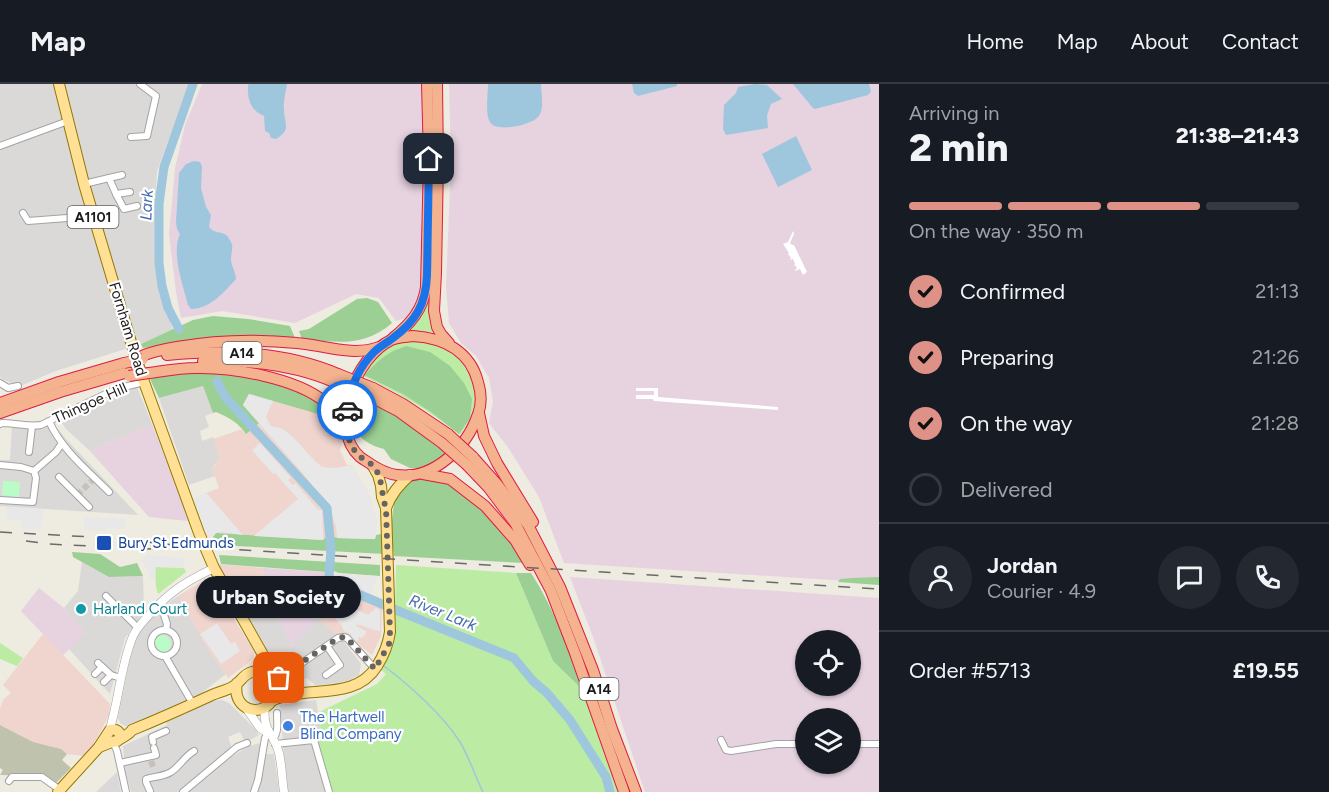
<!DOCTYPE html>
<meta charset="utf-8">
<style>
:root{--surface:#171b24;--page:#242831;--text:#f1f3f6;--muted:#9ea1a6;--line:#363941;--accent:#de9287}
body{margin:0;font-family:Figtree,sans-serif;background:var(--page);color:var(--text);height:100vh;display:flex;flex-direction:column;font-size:22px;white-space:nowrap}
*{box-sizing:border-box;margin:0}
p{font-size:20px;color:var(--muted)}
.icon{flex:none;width:33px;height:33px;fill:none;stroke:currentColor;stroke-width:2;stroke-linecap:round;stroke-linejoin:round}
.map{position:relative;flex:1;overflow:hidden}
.sheet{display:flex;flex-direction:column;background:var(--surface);width:450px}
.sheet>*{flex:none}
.controls{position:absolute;left:795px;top:546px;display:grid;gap:12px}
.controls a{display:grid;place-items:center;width:66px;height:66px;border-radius:50%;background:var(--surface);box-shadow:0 2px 4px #0004;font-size:30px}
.pin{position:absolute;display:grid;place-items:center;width:51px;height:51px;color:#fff;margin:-26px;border-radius:12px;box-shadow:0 3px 9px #0006}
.courier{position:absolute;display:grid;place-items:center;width:60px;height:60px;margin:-30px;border:4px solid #1a73e8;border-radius:50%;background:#fff;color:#222;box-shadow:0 2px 8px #0007}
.bubble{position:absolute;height:42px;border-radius:21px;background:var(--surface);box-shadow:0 2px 4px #0004;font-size:20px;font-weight:800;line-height:42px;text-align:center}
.head em{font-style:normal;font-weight:800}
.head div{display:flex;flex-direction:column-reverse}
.head{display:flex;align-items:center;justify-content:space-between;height:102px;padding:0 30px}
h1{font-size:39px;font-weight:800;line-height:45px}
.bar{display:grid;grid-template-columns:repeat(4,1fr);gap:9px 6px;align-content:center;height:72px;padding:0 30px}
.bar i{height:8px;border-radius:4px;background:var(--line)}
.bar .active{background:var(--accent)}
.bar p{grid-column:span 4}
.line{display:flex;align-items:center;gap:15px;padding:0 30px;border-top:2px solid var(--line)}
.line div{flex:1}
.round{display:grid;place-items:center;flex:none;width:63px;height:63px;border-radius:32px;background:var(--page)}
ol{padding:0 30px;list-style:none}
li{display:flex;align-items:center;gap:18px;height:66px}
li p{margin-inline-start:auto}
li .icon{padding:6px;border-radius:50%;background:var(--accent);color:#111;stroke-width:4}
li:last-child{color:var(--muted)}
li i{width:33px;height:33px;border:3px solid var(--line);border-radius:50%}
header{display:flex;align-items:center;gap:36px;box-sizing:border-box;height:84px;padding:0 30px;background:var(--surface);border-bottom:2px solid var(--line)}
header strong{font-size:28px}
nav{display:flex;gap:33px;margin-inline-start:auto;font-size:21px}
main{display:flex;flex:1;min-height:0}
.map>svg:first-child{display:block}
</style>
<header>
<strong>Map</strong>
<nav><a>Home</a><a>Map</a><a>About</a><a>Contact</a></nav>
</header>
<main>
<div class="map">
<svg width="879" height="708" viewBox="0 0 879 708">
<rect width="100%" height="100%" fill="#eeebe0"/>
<g fill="#dad9d8">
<path d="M0 0H189L157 87 155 128V182L161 211 173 246 141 260 56 287 20 302 4 296 0 293Z"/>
<path d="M203 302 213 329 205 332 209 343 200 347 202 357 213 353 220 375 212 384 215 392 189 401 159 314Z"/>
<path d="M137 303 152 340 90 367 66 345 62 339Z"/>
<path d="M53 339 66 355 138 431 0 422V376H10L12 341 42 344Z"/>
<path d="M82 478 109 493 143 492 144 528 125 554 110 610 68 564 85 550 64 524 78 507Z"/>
<path d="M237 503 260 506 286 548 292 563 318 534 344 558 361 580 359 591 347 597 316 602 307 594 285 603 281 602 266 563 233 506Z"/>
<path d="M178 512 210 569 226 590 195 614 130 642H125L120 639 118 634 129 579 136 554 147 539 165 521Z"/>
<path d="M222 616 229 619 255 645 259 651 248 657 247 655 244 656 240 648 228 653 231 661V665L178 708H131L125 686 123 662 167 641 166 637 213 617Z"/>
<path d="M316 616 321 646 315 655 283 658 280 621Z"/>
<path d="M314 658 327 708H288L283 661Z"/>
<path d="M259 659 261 661 255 696 251 708H186L233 672 247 663Z"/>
<path d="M266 670H274L279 708H257Z"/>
<path d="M117 688 121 708H96Z"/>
</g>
<g fill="#f0d4ce">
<path d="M249 310 325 332 336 351 341 354 342 359 340 366 347 381H352L370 413 377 440 337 454 328 451 323 456 216 449 209 454 194 414 219 404 212 384 216 381 214 378 220 375 213 355 242 345 245 349 258 339 243 321Z"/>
<path d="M217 480 264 484 263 506 237 503 233 506Z"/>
<path d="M208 494 254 567V573L248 579 228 594 226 590 210 569 178 512Z"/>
<path d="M329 500 382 522 381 552 372 571 350 553 336 551 318 534 328 520Z"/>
<path d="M43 550 110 620 109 631 97 654 85 672 67 670 61 665 33 658 0 641V625L3 616 11 609 3 601Z"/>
</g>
<g fill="#e7d2e0" fill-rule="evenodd">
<path d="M202 0H423V145L420 210 411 232 396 237 379 214 356 210 295 239 222 227 181 234 176 208 169 150 175 84 185 41Z"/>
<path d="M449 0H879V499L564 479 539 413 507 362 489 339 493 317 489 294 476 272 461 259 449 239 446 203 451 78Z"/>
<path d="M152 340 181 415 188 437 149 433 90 367Z"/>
<path d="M264 484 325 488V494L329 500 328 520 318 534 292 563 286 548 260 506H263Z"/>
<path d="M570 493 879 514V708H645L593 553ZM806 556H850V602H806ZM806 634H850V680H806Z"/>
<path d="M39 504 64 524 85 550 63 571 21 527Z"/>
</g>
<path fill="#bfc2ac" d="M0 641 33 658 61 665 67 670 62 676 71 684 55 700 43 692 0 691 3 686 0 684Z"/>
<g fill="#bceba3">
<path d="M432 201 438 249 423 247 405 248Z"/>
<path d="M406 254 451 264 469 285 475 305V319L468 339 460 351C429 326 397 308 361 291L376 269Z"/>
<path d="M396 481 516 489 553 577 585 608 618 708H331L315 655 321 646 317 629 377 600 386 590 380 585 392 560 395 532Z"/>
<path d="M155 483 184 484 186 488 158 510 156 503Z"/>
<path d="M0 559 23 574 17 582 0 575Z"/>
</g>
<g fill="#9ccf93">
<path d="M367 214 378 218 392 239C363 264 337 258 302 255L299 247 309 245 357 215Z"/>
<path d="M213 232 248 235 290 242 295 254 181 258 143 264 141 260 193 236Z"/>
<path d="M406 262 430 268 450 282 464 299 472 315 470 334 459 350 431 328 403 310 364 291C378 277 387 268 406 262Z"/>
<path d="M224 288 283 300 325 321 343 349 341 354 336 351 325 332 249 310 243 321 259 339 246 350C239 339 228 333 216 328L213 329 203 302 159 314 150 295 169 290Z"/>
<path d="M356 313 395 331 428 354 446 368 442 373 428 382 417 384H410L391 375 384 365C354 357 351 342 356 313Z"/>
<path d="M425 394 451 400 485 426 513 460 523 479 394 472 391 446 395 410 410 395Z"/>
<path d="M216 449 323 456 328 451 337 454 375 455 376 451 381 450 385 458V470L217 461 213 453Z"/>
<path d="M72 468 100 470 120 483 137 479 143 492 109 493 73 473Z"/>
<path d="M219 471 380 481V492L221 480Z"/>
<path d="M516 489H531C555 526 569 568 585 608L553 577Z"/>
<path d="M879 493V501L838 498 840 495 852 494Z"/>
</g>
<g fill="#bafcc8">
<path d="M3 397 20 398 19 413 2 411Z"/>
<circle cx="162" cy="560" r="9"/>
</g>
<g fill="#e8e8e8">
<path d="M249 310 273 317 266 333 271 342 283 345 294 354 314 376 322 383 336 384 352 381 370 413 377 440 375 455 337 454 336 442 327 420 300 386 243 321Z"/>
<path d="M260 359 291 394 288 396 292 401 296 400 318 426H322L323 456 254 452 298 415 275 389 273 390 252 366Z"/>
<path d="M206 409 210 413 243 451 223 448 216 449 209 454 194 414Z"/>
<path d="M7 423 43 425 41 445 22 446 21 436H6Z"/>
<path d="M84 433 126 435 125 445 107 444 106 447 84 446Z"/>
<path d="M146 471 184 474V484L156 483 155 494H149V488L142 477Z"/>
<path d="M334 487 341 490 378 492 370 511 332 493Z"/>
<path d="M333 516 369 531 370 528H372L376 524 378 525 380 527V547L374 546 357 540 356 542 366 547 365 551 362 554 359 553 357 558 350 554 351 550 344 547 341 541 334 533 335 531 328 528Z"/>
<path d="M217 539 231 560 235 558 240 567 221 580 200 550Z"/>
</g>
<g fill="#9ec7de">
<path d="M249 0H287C286 8 283 17 284 25 284 40 292 45 276 55L271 54 269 49 265 47 264 32C251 27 247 15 248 1Z"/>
<path d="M488 0H541C541 10 545 25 538 33 532 41 495 49 490 38 485 30 488 10 488 0Z"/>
<path d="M632 0H677V2L638 12 634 9Z"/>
<path d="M755 0 767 1 782 15 771 20 767 31 768 44 726 51 723 45 724 21 736 9 738 3Z"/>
<path d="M793 0H869L871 8 868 11 815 25 813 24Z"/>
<path d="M796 52 812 86 778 103 762 70Z"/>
<path d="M194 77 200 78 202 82 201 104 206 123 211 131 209 143C215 150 220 147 226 151 228 152 231 158 232 160 233 165 231 170 231 175 231 182 236 188 236 195 224 208 210 225 191 225L188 221C183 202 171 168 180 150L177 145 176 138 179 89 186 80Z"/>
</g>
<g fill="#fff">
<path d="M793 147 794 150 790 159 792 161H794L807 188 803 191 800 185 795 187V186L797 184 795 181 793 182 795 180 793 175 790 176 791 174 788 170 789 169 783 160 788 158Z"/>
<path d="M636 304H658V313L778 323V326L654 317 653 315H636V311H654V307H636Z"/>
</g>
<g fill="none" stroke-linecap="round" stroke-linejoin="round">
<path stroke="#9ec7de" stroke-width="1.5" d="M384 582C408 600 444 632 460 658 469 673 475 692 483 708"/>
<g stroke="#9ec7de" stroke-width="9">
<path d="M179 245 168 224 162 202 159 179V120L164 83 193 0"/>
<path d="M217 297 225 313 327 424 331 465 329 493 330 498 396 526 514 574 533 597 547 609 570 636 606 693 610 708"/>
</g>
<g stroke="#c4c2b9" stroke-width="6" stroke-dasharray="6 3" stroke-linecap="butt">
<path d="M77 411 95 394"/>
<path d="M151 677 153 683"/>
</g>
<defs>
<g id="minor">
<path d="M131 53 147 52 156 12 140 0"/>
<path d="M0 62 68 37"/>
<path d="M109 94 122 91"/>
<path d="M84 100 109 94 116 110 124 125 137 122"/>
<path d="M116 110 130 108"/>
<path d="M23 129 28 137 67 134 90 124"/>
<path d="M0 299 8 304 18 302"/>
<path d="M49 337C61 365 88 387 109 408"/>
<path d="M0 340 2 339C14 339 30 343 41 341L116 305 144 298"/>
<path d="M29 368 32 342"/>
<path d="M0 381 21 383 34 387 36 394 33 418 0 416"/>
<path d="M34 387 56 368 62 359"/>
<path d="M59 393 89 423"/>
<path d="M106 512 138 544"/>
<path d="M160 519 167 540 166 546"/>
<circle cx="164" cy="559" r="13"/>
<path d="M165 572 193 620"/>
<path d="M98 579 111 591 121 594"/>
<path d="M95 590 102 583"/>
<path d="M326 591 340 581 327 562"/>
<path d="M280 594 338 554 343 553 347 554 375 585"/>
<path d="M104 598 111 591"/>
<path d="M273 655C279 648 277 639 277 629"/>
<path d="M721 656 726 666 731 667 776 660H806"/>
<path d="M113 658 117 667 126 708"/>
<path d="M153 658 152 653 166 647"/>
<path d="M275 660 314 656 329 708"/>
<path d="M850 660H879"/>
<path d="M120 679 156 671 154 664"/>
<path d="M9 697 12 693H42L60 706"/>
<path d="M150 707 146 698V695C155 692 163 693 171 688 180 682 184 673 194 667"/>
<path d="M183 708 237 663 247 659"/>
<path d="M254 708 258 696 265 654 268 649"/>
</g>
<g id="tertiary">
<path d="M265 623C262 646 274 650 279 669 282 682 282 695 284 708"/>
<path d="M246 624 260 644 268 649"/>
<path d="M109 648C119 617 120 583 133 552 137 544 144 536 150 530 170 507 187 497 214 484"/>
</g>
<g id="primary">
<path d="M59 0 84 100 133 265 144 298 199 449 214 484 262 569 270 595"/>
<path d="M386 424C391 410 399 401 410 391"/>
<path d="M271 617C305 600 354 619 377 582 384 571 388 561 390 548L386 424 382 413 381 402 378 391 373 382"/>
<path d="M99 663 112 658 117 657C122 653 129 651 132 646 159 635 186 623 212 611 219 608 228 606 234 602 241 598 243 590 252 588 266 584 278 601 273 614 264 635 231 627 237 599"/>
<path d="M58 708 99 663 110 646C116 644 121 648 120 654"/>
</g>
<g id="trunk">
<path d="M437 0 438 78 436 189 434 227 437 243 441 250 449 259"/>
<path d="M413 252C444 254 470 267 478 298 481 308 482 320 478 330 467 363 434 396 397 391 388 390 380 386 372 381 368 378 364 376 360 373 327 343 356 273 391 256 397 253 406 253 413 252Z"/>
<path d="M393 254C410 240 423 226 426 203L429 75 427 0"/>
<path d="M167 271C224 265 284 267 338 290"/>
<path d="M142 272C153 267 165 265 177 263 217 256 257 255 297 259 323 261 353 273 379 263"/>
<path d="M203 277C247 276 293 280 334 298"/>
<path d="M149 289C164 287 180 284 195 284 232 283 296 294 325 318 334 325 340 334 345 344"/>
<path d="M373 304 403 320 448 350"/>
<path d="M369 312 398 327 442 359"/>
<path d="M0 319 59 298 124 279"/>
<path d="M0 329 60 308 128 288"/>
<path d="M479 329 484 352 497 379 533 438"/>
<path d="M473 373 497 400 528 441 560 503 593 586 612 645 636 708"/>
<path d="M467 381 488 403 515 439 551 507 575 569 624 708"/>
<path d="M423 390 450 395 485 422 515 456 530 481"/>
</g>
</defs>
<use href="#minor" stroke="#a3a3a3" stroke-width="8"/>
<use href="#tertiary" stroke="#a3a3a3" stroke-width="9"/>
<use href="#primary" stroke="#937700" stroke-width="12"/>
<use href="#trunk" stroke="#de1b42" stroke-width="12"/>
<use href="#minor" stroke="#fff" stroke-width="6"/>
<use href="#tertiary" stroke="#fff" stroke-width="8"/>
<use href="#primary" stroke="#ffe094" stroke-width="10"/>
<use href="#trunk" stroke="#f4b28e" stroke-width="10"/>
<g stroke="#6a6a6a" stroke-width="1.5" stroke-dasharray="12 12" stroke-linecap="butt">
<path d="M0 448 110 454 194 463 879 505"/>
<path d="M26 457 49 460 151 465"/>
</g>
<defs>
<g id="trunk-bridge">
<path d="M124 279 143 275"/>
<path d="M338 290 373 304"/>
<path d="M129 292 149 289"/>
<path d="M334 298 369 312"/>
<path d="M448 350 473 373"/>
<path d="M442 359 467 381"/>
</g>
</defs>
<use href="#trunk-bridge" stroke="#de1b42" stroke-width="12" stroke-linecap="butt"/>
<use href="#trunk-bridge" stroke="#f4b28e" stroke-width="10"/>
</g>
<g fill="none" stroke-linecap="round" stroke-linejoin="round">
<path stroke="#666461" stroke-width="6" stroke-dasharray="0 10.8" d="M279 594 338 554 343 553 347 554 375 585 389 560 390 548 386 424C381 411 383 394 374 383 371 379 366 377 362 374 348 364 344 342 347 326"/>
<path stroke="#1a73e8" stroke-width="8" d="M347 326C350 305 358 284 374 268 380 262 387 259 393 254 416 237 426 220 427 191L429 75"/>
</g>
<rect fill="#1a4fb4" stroke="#fff" stroke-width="2" x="96" y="451" width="16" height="16" rx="3"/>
<circle fill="#0f9aa8" stroke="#fff" stroke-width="2" cx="81" cy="525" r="6"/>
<circle fill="#3f7fe0" stroke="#fff" stroke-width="2" cx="288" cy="642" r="6"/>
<g text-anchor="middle" stroke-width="4.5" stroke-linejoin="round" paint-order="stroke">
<g fill="#fff" stroke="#606060" stroke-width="1.5">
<rect x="67.5" y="122" width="51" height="22" rx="4.5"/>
<rect x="222.5" y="258" width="39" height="22" rx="4.5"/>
<rect x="579.5" y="594" width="39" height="22" rx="4.5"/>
</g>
<g font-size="14" font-weight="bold" fill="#1c1c1c">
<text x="93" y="138">A1101</text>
<text x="242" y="274">A14</text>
<text x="599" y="610">A14</text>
</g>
<g font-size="15" fill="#1c1c1c" stroke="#fff">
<text transform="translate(128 245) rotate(73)" y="5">Fornham Road</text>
<text transform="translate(90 319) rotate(-24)" y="5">Thingoe Hill</text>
</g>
<g font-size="15" fill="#164399" stroke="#fff" text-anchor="start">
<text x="118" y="464">Bury St Edmunds</text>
</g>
<g font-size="15" fill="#0d838f" stroke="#fff" text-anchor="start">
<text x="93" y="530">Harland Court</text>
</g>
<g font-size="15" fill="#366cbe" stroke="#fff" text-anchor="start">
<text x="300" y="638">The Hartwell<tspan x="300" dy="17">Blind Company</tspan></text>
</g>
<g font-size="16" font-style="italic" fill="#446baf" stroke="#fff">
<text transform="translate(146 121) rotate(-87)" y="6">Lark</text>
<text transform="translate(443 528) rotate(22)" y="6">River Lark</text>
</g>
</g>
</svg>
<div class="controls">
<a><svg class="icon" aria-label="locate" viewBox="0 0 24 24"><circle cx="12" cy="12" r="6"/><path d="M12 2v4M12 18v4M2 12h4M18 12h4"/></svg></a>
<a><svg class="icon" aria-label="layers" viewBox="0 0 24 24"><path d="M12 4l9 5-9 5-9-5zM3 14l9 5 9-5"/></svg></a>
</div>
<div class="pin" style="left:279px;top:594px;background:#ea580c"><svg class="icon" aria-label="bag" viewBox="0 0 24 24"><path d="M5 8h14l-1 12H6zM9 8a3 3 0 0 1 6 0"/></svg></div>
<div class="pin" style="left:429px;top:75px;background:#1f2937"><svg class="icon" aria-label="home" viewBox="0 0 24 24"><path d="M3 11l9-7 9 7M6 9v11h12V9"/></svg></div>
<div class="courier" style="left:347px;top:326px"><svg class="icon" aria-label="car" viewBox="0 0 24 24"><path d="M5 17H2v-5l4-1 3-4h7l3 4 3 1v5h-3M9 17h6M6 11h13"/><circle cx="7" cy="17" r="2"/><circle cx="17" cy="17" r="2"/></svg></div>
<div class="bubble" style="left:196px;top:492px;width:165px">Urban Society</div>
</div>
<section class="sheet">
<div class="head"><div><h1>2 min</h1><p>Arriving in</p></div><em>21:38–21:43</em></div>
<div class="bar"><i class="active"></i><i class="active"></i><i class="active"></i><i></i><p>On the way · 350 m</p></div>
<ol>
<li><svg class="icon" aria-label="check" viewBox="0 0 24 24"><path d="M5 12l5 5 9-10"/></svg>Confirmed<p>21:13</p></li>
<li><svg class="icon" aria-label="check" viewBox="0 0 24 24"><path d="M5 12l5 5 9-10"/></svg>Preparing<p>21:26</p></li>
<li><svg class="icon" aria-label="check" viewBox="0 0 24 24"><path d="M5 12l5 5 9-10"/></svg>On the way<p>21:28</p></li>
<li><i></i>Delivered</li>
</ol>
<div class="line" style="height:108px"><a class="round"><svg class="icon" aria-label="person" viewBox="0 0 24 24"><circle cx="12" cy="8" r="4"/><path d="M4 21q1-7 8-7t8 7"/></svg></a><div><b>Jordan</b><p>Courier · 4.9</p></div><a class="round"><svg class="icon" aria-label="chat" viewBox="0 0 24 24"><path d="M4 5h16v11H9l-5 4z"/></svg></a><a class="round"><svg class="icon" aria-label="phone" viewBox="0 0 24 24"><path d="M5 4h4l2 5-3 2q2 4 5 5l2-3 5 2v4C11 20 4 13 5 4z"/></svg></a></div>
<div class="line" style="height:78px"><div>Order #5713</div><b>£19.55</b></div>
</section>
</main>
